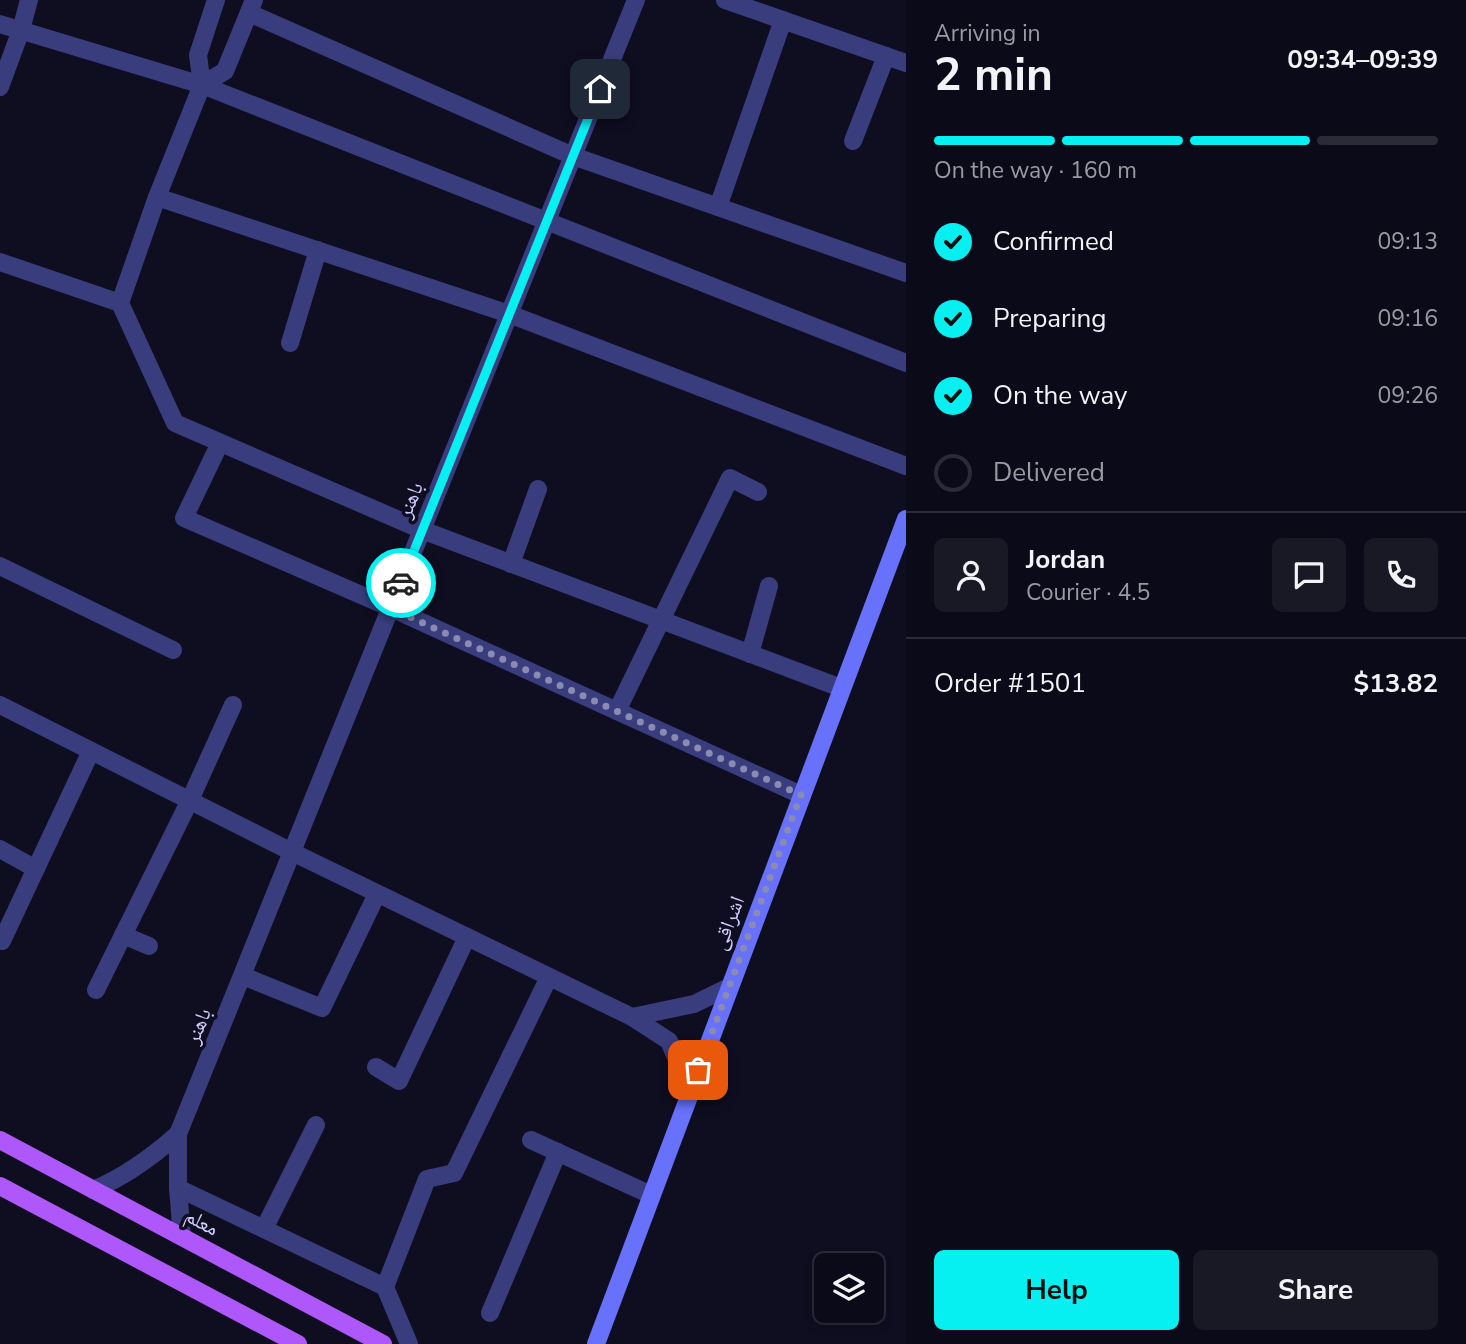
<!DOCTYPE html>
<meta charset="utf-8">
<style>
:root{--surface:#0b0a18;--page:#191825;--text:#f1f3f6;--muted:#9a9aa2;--line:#2b2b37;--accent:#06f0f1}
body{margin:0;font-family:"Nunito Sans","Noto Naskh Arabic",sans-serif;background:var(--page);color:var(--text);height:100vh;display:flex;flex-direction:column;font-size:26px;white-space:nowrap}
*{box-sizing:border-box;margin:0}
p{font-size:23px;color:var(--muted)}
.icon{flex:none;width:38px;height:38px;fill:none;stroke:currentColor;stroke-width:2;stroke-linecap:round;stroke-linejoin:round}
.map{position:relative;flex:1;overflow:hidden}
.details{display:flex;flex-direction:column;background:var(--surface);width:560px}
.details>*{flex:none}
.controls{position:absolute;left:814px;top:1253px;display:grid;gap:14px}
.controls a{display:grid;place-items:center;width:70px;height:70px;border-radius:10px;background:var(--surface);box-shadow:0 4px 10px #0003,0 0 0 2px var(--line);font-size:35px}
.pin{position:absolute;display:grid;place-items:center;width:60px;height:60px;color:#fff;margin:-30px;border-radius:14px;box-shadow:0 4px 10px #0006}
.courier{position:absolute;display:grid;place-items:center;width:70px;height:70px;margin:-35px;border:5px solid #06f0f1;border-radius:50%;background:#fff;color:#222;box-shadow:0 2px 9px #0007}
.headline em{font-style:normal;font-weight:700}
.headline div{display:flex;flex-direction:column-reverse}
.headline{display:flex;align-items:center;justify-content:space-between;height:119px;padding:0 28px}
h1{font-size:46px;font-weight:700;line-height:52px}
.bar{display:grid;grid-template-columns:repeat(4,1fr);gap:10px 7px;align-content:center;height:84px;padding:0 28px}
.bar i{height:9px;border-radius:5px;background:var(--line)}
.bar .selected{background:var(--accent)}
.bar p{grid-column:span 4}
.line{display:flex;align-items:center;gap:18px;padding:0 28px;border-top:2px solid var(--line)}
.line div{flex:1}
.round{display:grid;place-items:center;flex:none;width:74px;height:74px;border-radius:10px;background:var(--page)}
ol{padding:0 28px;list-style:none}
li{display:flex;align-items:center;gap:21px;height:77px}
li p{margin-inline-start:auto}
li .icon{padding:7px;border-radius:50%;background:var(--accent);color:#111;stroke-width:4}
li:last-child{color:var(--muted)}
li i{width:38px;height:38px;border:4px solid var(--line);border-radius:50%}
.button{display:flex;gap:14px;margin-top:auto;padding:14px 28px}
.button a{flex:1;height:80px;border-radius:10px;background:var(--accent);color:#111;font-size:28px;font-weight:700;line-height:80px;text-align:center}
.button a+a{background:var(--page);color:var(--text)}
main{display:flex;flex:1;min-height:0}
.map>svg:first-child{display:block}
</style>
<main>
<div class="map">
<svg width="906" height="1344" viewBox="0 0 906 1344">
<rect width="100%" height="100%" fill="#0f0d20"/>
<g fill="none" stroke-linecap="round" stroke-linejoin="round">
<g stroke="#393d7e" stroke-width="18">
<path d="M725 0 906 63"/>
<path d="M249 13 573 156 906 273"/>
<path d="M0 24 202 85 157 197 120 303 0 262"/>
<path d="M202 85 906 363"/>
<path d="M202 85 225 71 254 0"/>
<path d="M202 85 198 55 216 0"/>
<path d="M0 87 21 30 29 0"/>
<path d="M853 141 886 56"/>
<path d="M157 197 509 314 906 466"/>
<path d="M718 207 783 20"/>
<path d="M120 303 175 423 422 530 841 688"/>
<path d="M290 343 318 250"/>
<path d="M220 443 184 518 391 608 801 795"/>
<path d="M511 564 538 489"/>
<path d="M0 566 173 650"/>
<path d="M750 654 769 586"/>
<path d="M0 705 292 852 632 1017"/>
<path d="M617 711 730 478 758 492"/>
<path d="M0 849 36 869"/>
<path d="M123 935 149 946"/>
<path d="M2 941 91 751"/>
<path d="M243 976 322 1008 377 894"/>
<path d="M96 990 190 800 233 705"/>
<path d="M376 1067 399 1081 467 937"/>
<path d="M690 1090 669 1041 632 1017 694 1004 729 987"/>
<path d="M178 1134 636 0"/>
<path d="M531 1140 651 1195"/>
<path d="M178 1188 385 1287 409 1344"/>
<path d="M93 1190C125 1177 153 1156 178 1134V1188L182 1237"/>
<path d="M264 1229 316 1125"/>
<path d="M385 1287 427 1179 454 1173 549 977"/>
<path d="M490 1313 558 1152"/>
</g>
<path stroke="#6771fb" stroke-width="18" d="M596 1344 906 519"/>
<g stroke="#ae57fb" stroke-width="18">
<path d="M0 1140 383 1344"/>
<path d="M0 1186 298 1344"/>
</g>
</g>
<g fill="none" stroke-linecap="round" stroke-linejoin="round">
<path stroke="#8b8ab0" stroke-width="7" stroke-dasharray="0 12.6" d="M401 583 390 608 801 795 698 1070"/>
<path stroke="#06f0f1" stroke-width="9" d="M401 583 600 89"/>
</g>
<g text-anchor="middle" stroke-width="7" stroke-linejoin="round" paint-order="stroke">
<g font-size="21" fill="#cecdfe" stroke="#0f0d20">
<text transform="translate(410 500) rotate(-68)" y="7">باهنر</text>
<text transform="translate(728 923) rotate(-69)" y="7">اشراقی</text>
<text transform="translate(198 1026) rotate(-68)" y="7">باهنر</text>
<text transform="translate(202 1222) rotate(28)" y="7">معلم</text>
</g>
</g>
</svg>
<div class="controls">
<a><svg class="icon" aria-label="layers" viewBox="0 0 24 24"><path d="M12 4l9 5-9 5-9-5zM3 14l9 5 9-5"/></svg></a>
</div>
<div class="pin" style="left:698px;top:1070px;background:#ea580c"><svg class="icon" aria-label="bag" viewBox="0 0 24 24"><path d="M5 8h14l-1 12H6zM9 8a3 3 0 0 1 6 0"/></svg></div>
<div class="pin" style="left:600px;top:89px;background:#1f2937"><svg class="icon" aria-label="home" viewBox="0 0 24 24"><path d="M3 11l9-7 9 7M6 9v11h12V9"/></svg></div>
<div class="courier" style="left:401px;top:583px"><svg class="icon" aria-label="car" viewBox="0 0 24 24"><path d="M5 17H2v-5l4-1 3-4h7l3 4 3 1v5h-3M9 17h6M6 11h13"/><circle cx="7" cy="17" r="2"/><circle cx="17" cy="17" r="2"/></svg></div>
</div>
<section class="details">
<div class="headline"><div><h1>2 min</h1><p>Arriving in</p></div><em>09:34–09:39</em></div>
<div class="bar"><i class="selected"></i><i class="selected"></i><i class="selected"></i><i></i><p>On the way · 160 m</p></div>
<ol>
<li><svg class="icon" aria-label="check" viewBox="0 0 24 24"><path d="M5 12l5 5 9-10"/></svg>Confirmed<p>09:13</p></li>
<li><svg class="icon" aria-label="check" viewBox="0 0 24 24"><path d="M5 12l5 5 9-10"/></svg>Preparing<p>09:16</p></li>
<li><svg class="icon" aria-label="check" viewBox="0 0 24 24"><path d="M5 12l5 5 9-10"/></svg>On the way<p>09:26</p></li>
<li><i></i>Delivered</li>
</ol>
<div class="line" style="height:126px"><a class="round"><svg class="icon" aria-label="person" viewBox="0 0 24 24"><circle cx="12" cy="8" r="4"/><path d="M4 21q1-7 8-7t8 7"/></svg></a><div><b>Jordan</b><p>Courier · 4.5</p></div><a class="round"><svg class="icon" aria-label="chat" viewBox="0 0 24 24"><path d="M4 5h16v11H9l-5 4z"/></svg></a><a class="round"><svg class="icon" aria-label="phone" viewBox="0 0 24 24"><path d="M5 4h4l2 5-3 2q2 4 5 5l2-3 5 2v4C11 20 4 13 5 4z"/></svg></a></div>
<div class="line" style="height:91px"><div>Order #1501</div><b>$13.82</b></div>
<div class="button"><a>Help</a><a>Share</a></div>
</section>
</main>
